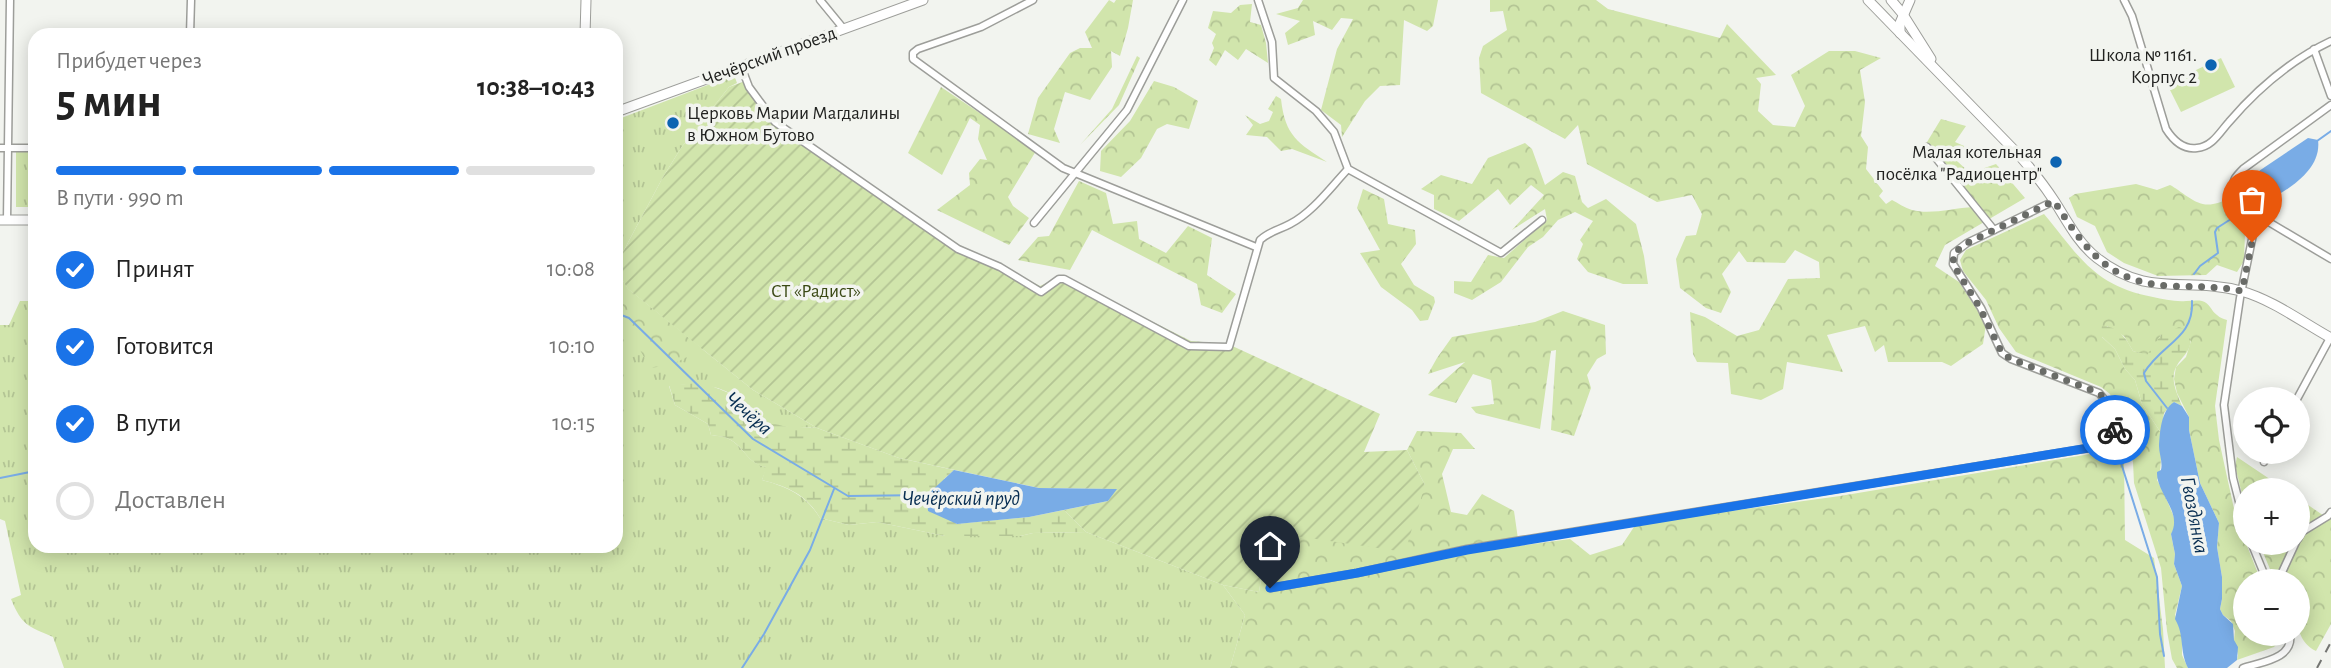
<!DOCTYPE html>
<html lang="ru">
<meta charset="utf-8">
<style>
:root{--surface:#fff;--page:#f6f6f6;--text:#222;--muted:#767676;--line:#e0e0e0;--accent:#1a73e8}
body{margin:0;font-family:"Alegreya Sans",sans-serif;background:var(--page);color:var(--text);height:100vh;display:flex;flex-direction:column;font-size:26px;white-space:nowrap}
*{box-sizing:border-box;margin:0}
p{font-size:23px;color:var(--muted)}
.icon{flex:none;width:38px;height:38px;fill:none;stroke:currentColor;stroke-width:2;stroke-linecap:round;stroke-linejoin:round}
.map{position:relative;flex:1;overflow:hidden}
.drawer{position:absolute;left:28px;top:28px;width:595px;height:525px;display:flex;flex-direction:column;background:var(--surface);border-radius:21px;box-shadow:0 4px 18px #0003}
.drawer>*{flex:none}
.tools{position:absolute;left:2233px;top:387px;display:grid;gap:14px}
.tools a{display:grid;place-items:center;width:77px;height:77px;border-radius:50%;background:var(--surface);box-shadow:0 4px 18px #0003;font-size:35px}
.pin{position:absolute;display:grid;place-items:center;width:60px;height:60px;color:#fff;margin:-72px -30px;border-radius:50% 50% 50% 0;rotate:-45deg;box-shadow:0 0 7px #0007}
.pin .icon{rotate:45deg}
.courier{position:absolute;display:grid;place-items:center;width:70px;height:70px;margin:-35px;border:5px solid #1a73e8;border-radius:50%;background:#fff;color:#222;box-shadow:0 2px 9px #0007}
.summary em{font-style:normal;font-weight:700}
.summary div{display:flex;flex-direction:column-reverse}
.summary{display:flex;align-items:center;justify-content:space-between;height:119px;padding:0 28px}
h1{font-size:46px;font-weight:700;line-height:52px}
.bar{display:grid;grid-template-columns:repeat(4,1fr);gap:10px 7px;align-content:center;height:84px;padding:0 28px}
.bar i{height:9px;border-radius:5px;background:var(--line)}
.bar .selected{background:var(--accent)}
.bar p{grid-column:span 4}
ol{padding:0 28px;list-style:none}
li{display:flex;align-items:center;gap:21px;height:77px}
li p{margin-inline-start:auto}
li .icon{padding:7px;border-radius:50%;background:var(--accent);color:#fff;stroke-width:4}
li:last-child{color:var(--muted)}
li i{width:38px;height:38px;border:4px solid var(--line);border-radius:50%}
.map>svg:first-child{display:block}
</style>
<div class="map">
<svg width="2331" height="668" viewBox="0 0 2331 668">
<defs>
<pattern id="grass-tufts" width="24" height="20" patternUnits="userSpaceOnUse" patternTransform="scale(1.75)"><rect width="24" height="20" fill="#d1e5ac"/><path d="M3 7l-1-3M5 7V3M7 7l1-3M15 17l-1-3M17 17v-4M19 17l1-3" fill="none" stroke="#b3c494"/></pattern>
<pattern id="forest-crowns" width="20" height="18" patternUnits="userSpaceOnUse" patternTransform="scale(1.75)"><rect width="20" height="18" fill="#d1e5ac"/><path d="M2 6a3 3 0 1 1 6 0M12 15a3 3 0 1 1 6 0" fill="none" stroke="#b3c494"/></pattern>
<pattern id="wetland-marsh" width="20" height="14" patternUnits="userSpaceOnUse" patternTransform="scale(1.75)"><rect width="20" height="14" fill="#d1e5ac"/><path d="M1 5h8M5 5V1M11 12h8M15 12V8" fill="none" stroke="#b3c494"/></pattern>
<pattern id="garden-furrows" width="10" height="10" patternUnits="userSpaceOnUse" patternTransform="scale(1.75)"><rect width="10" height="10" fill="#d1e5ac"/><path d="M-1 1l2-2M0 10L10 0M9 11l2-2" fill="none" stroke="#b3c494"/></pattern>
</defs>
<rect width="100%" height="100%" fill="#f2f4ef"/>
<g fill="url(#grass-tufts)">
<path d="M734 75 737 83 729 87 681 148 663 177 616 265V120Z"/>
<rect x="16" y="152" width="19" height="55"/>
<path d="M616 270 628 289 753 390 817 428C801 427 776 429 763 420 758 417 755 411 751 408 727 385 700 382 669 386L675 405 708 424 711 435C717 436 724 436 729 439 745 447 747 464 767 467L762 480C788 487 806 495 820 518L849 525 877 522 945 536H1020L1033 533 1086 532 1223 585 1245 615 1230 668H64L53 637C28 626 22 626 11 599L21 595 5 521 0 519V325H9L20 301H35V546H616Z"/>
</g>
<g fill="url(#forest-crowns)">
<path d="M1109 0 1114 3 1116 0H1133L1128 28 1120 56 1111 51 1112 67 1090 100 1065 92 1054 129 1060 143 1028 134 1038 98 1070 53 1080 48H1092L1085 32Z"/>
<path d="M1303 0H1438L1433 26 1427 31 1404 20 1400 85 1380 86 1365 101 1342 137 1341 125 1321 110 1337 49 1353 19 1341 18 1332 30 1313 21 1315 35 1288 45 1285 33 1300 21 1276 14 1298 8Z"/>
<path d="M1490 0H1596L1608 9 1720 38 1727 24 1776 75 1756 78 1761 84 1758 111 1773 125 1795 127 1805 106 1791 75 1829 51H1855L1881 58 1860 70 1865 102 1861 136 1868 147 1866 169 1883 191 1879 196 1886 204 1892 200C1898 203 1905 208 1912 210 1930 215 1954 208 1973 207L1924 147 1941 119 1966 126 1955 142 1980 153 1957 161 1970 173 1996 164 2025 198 1945 245 1935 266 1959 282 1986 324 1983 344 1951 366 1942 362H1888L1884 345 1875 352 1865 326 1827 335 1843 372 1787 362 1783 389 1761 400 1731 394 1728 363 1697 362 1693 354 1690 312 1705 317 1737 336 1759 330 1788 279 1820 278 1819 262 1795 250 1785 263 1747 262 1739 251 1722 274 1731 292 1721 313 1706 308 1680 288 1676 259 1686 236 1696 235 1702 214 1692 195 1657 202 1587 164 1578 125 1565 139 1481 93 1479 58 1483 46 1507 30 1503 11 1490 12Z"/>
<path d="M1252 4 1250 22 1261 25 1266 43 1268 63 1246 49 1238 60 1225 50 1216 66 1209 60 1214 48 1212 43 1216 34 1208 28 1213 11 1231 13 1240 5Z"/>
<path d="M1137 56 1140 58 1119 105 1080 145 1112 109Z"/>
<path d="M1154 81 1174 87 1198 101 1189 129 1167 124 1157 129 1141 158 1121 177 1100 171 1101 151 1130 121Z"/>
<path d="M941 87 1036 151 1008 197 1013 206 1029 218 1009 245 937 210 970 185 969 173 980 159 987 160 978 139 980 125 970 118 942 175 908 153Z"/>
<path d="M1276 96 1281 99C1285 136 1298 143 1327 162L1292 149 1281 151 1267 137 1246 135 1253 125 1245 115 1260 124 1269 121 1273 112 1268 109Z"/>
<path d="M1525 143 1532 149 1545 185 1563 172 1575 176 1582 202 1588 208 1606 199 1636 224 1644 256 1648 284H1623L1588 272 1577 259 1583 244 1580 240 1593 221 1575 212 1558 220 1543 237 1528 247 1501 282 1472 300 1454 293V281L1471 282 1488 255 1504 258 1547 220 1545 209 1512 230 1544 195 1531 185 1510 205 1498 189 1459 221 1434 209V195L1421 189 1441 175 1472 184 1488 158Z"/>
<path d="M1079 181 1106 193 1113 224 1137 221 1139 239 1166 253 1188 226 1212 238 1207 275 1236 294 1222 313 1201 305 1197 284 1092 230 1070 270 1018 260 1038 237 1049 236Z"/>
<path d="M2136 184 2157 190 2170 185C2182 191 2197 208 2213 204 2220 203 2224 200 2231 199L2248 209 2250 222 2245 233 2244 261 2237 272 2217 265 2206 275 2158 276 2124 263 2107 252 2095 226 2077 217 2069 198 2075 194Z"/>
<path d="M1363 189 1384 199 1388 224 1415 230 1416 244 1401 264 1414 285 1434 297 1435 302 1428 320 1420 321 1412 310 1381 287 1360 253 1380 250 1357 208Z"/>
<path d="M2044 214C2079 256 2094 286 2153 297 2163 299 2175 302 2186 301 2191 301 2197 300 2202 301 2210 303 2211 311 2217 315 2220 318 2224 319 2227 320L2215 406 2219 440 2236 518 2261 581H2245V634H2281L2282 638 2274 647 2237 660 2238 655 2234 640 2235 631 2231 621 2223 615 2220 609 2222 599V577L2217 547 2219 523 2200 483 2189 430V417L2177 393 2174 379 2176 367 2186 357 2191 341 2161 335 2148 356 2133 351 2124 336 2107 326 2102 337 2115 349 2125 369 2135 380 2142 404 2161 433C2159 450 2164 464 2157 480 2161 487 2175 516 2175 523 2175 528 2173 531 2171 534L2175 554 2174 564 2182 586 2175 615 2182 631V655L2188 668H2177L2172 659 2167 631 2161 568 2134 483 2133 462 2110 394 2101 387 2016 352 1999 328 1986 300 1963 271 1960 260 1966 250Z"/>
<path d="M616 270 628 289 703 349 671 365 650 368 625 323 616 325Z"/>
<path d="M1563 311 1605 325 1606 354 1597 359 1587 375 1591 388 1574 436 1551 430 1556 350 1551 351 1540 429 1476 413 1471 407 1494 404 1491 380 1473 374 1456 403 1428 395 1465 362 1428 374 1437 358 1452 337 1535 322Z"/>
<path d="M1417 431 1461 433 1475 449H1453L1442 474 1451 512 1467 515 1482 494 1514 511 1519 546 1570 539 1590 555 1622 545 1636 524 1840 496 2114 450 2124 460 2125 540 2154 558 2163 629 2165 668H1230L1245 615 1223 585 1259 592 1268 532 1425 485 1407 450Z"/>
<path d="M2237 457 2286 490H2245V506L2235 466Z"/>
<path d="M2298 498 2327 518 2331 517V624L2316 651C2290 638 2298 606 2298 581H2275L2259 543 2298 542Z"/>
</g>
<g fill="url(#wetland-marsh)">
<path d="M2102 326C2118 326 2126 338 2133 351L2147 355 2161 335 2179 327 2189 331C2196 353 2178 356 2174 373 2172 384 2178 396 2182 406L2174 402 2164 413 2161 433 2142 404 2135 380 2125 369 2115 349 2098 333Z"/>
<path d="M704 383 729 393 751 407 764 421 783 426 817 428 899 458 954 470 944 479 956 524 1029 517 1064 510 1086 532 1033 533 1020 536H945L877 522 849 525 820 518C806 494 788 487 762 480L766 467C747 464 745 447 729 439 724 436 717 436 711 435L708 424 675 405 669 385Z"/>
</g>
<path fill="url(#garden-furrows)" d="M748 80 776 122 961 246 1040 286 1061 276 1191 341 1228 344 1380 414 1364 452 1407 450 1425 485 1405 552 1268 532 1259 592 1223 585 1086 532 1064 510 1108 501 1116 489 1039 488 899 458 817 428 753 390 628 289 616 270V265L663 177 681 148 729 87Z"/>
<path fill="#d1e5ac" d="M2221 58 2235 87 2181 112 2167 84Z"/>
<g fill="#79ace6">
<path d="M2308 138 2318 140C2322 170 2288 190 2265 202L2245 196 2243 188 2250 177Z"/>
<path d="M2174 402 2182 406 2189 417V430L2200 483 2219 523 2217 547 2222 577V599L2220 609 2223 615 2233 624 2234 640 2238 647 2237 660 2227 668H2188C2179 650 2185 636 2175 619L2182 586 2174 564 2175 554 2171 534C2183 512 2156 493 2157 472L2161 470C2163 462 2159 454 2159 446 2160 431 2161 411 2174 402Z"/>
<path d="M954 470 1039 488 1117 489 1108 501 1029 517 957 524 928 511 927 495Z"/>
</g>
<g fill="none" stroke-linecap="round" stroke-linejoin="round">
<g stroke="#79ace6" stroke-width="2">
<path d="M2317 141 2331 131"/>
<path d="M2194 274 2200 266 2218 253 2215 232 2217 228 2231 219 2236 205 2240 200"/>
<path d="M616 313 629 318 753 439 848 496 927 495"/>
<path d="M2167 408 2146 381 2144 373C2162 343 2194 339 2192 301"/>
<path d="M2116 447 2157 577 2160 634 2164 656"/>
<path d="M0 478 35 471"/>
<path d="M742 668 764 634 810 550 834 489"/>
</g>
<defs>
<g id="street">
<path d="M820 0 843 28"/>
<path d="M1033 0 981 27 918 49 913 53V59L1063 168 1256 247"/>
<path d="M1258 0 1272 42 1274 78 1316 111 1334 132 1348 169 1501 253 1542 220"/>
<path d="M2124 0 2132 16 2166 129C2173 140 2183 150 2197 148 2212 147 2220 132 2229 122 2258 88 2291 60 2331 41"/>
<path d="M190 35 191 0"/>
<path d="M2314 49 2331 96"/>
<path d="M741 66 749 87 775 122 958 249 1000 267 1041 292 1059 279H1064L1189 346 1229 347 1260 240C1270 231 1279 230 1290 224 1313 212 1330 188 1348 169"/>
<path d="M2331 105 2243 169C2236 176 2231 181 2233 192L2250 205 2257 215 2331 259"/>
<path d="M1927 147 1994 230"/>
<path d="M0 148H35"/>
<path d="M7 220 10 0"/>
<path d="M1034 223 1127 110 1183 0"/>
<path d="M2297 399 2330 338"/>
<path d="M2264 462 2269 452"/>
<path d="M2245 525 2233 478 2224 405 2240 298 2257 215"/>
<path d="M2298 539 2302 532 2328 516 2331 512"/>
<path d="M2251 542 2267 581"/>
<path d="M2278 581 2296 542"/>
<path d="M1270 588 1357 573 1467 549 2114 444 2118 438 2104 399 2099 393 2011 359 2002 353 1981 308 1953 264 1954 253 1967 243 2054 201"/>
<path d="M2243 668C2261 662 2294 659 2290 634"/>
</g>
<g id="secondary">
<path d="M1868 0 2019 155C2032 170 2044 185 2055 202 2067 221 2078 243 2097 258 2149 299 2186 276 2241 291 2273 300 2302 322 2331 338"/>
<path d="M1891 0 1902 13 1931 59"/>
<path d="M1900 33V23L1910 0"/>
<path d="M585 35 586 0"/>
<path d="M616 112 923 0"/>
<path d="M0 220H35"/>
</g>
</defs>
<use href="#street" stroke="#9d9e9a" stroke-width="9"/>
<use href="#secondary" stroke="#9d9e9a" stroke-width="11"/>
<use href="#street" stroke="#fff" stroke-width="6"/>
<use href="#secondary" stroke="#fff" stroke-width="9"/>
<path stroke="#747572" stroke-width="2" stroke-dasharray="9 9" stroke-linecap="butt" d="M2317 668 2331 642"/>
</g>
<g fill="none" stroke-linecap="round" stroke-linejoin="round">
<path stroke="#6a6c68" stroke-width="7" stroke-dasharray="0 12.6" d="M2115 430 2104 398 2099 393 2011 359 2002 353 1980 308 1953 264 1954 253 1967 243 2054 201C2086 250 2108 283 2172 286 2196 287 2218 286 2242 291L2252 242"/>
<path stroke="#1a73e8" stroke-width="9" d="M1270 588 1357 573 1467 550 2113 444 2118 438 2115 430"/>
</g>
<g fill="#0d64b2" stroke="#f2f4ef" stroke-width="2.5">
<circle cx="2211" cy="65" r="7"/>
<circle cx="673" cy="123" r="7"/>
<circle cx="2056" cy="162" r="7"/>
</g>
<g text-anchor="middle" stroke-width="7" stroke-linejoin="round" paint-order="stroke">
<g font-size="19" fill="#212220" stroke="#f2f4ef" text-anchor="end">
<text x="2197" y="61">Школа № 1161.<tspan x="2197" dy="22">Корпус 2</tspan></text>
<text x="687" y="119" text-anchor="start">Церковь Марии Магдалины<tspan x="687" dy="22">в Южном Бутово</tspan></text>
<text x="2042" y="158">Малая котельная<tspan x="2042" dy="22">посёлка "Радиоцентр"</tspan></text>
</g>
<g font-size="19" fill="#212220" stroke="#f2f4ef">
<text transform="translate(769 55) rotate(-20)" y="7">Чечёрский проезд</text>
</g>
<g font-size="19" fill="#3a4914" stroke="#f2f4ef">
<text x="816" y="297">СТ «Радист»</text>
</g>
<g font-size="21" font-style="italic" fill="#072d51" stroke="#f2f4ef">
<text transform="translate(749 413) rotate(41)" y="7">Чечёра</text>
<text x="961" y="505">Чечёрский пруд</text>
<text transform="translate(2195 515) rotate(79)" y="7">Гвоздянка</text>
</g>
</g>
</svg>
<div class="tools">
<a><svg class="icon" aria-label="locate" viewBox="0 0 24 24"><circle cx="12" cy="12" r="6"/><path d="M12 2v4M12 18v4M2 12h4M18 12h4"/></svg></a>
<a>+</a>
<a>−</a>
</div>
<div class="pin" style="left:2252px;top:242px;background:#ea580c"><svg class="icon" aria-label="bag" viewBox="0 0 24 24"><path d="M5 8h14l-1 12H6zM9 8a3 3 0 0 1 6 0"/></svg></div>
<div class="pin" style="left:1270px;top:588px;background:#1f2937"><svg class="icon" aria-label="home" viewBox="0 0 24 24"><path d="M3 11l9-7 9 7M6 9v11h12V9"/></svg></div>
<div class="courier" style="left:2115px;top:430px"><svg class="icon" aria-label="bike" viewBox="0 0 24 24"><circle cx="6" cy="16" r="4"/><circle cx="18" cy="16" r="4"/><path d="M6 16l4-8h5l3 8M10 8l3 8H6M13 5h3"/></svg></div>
<section class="drawer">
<div class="summary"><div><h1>5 мин</h1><p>Прибудет через</p></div><em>10:38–10:43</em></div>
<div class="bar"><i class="selected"></i><i class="selected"></i><i class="selected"></i><i></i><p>В пути · 990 m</p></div>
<ol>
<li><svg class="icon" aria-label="check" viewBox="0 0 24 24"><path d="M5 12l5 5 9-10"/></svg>Принят<p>10:08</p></li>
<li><svg class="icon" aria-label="check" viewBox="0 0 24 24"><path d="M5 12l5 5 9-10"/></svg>Готовится<p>10:10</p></li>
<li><svg class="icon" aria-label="check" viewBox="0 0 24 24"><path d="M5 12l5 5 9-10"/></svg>В пути<p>10:15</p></li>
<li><i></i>Доставлен</li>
</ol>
</section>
</div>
